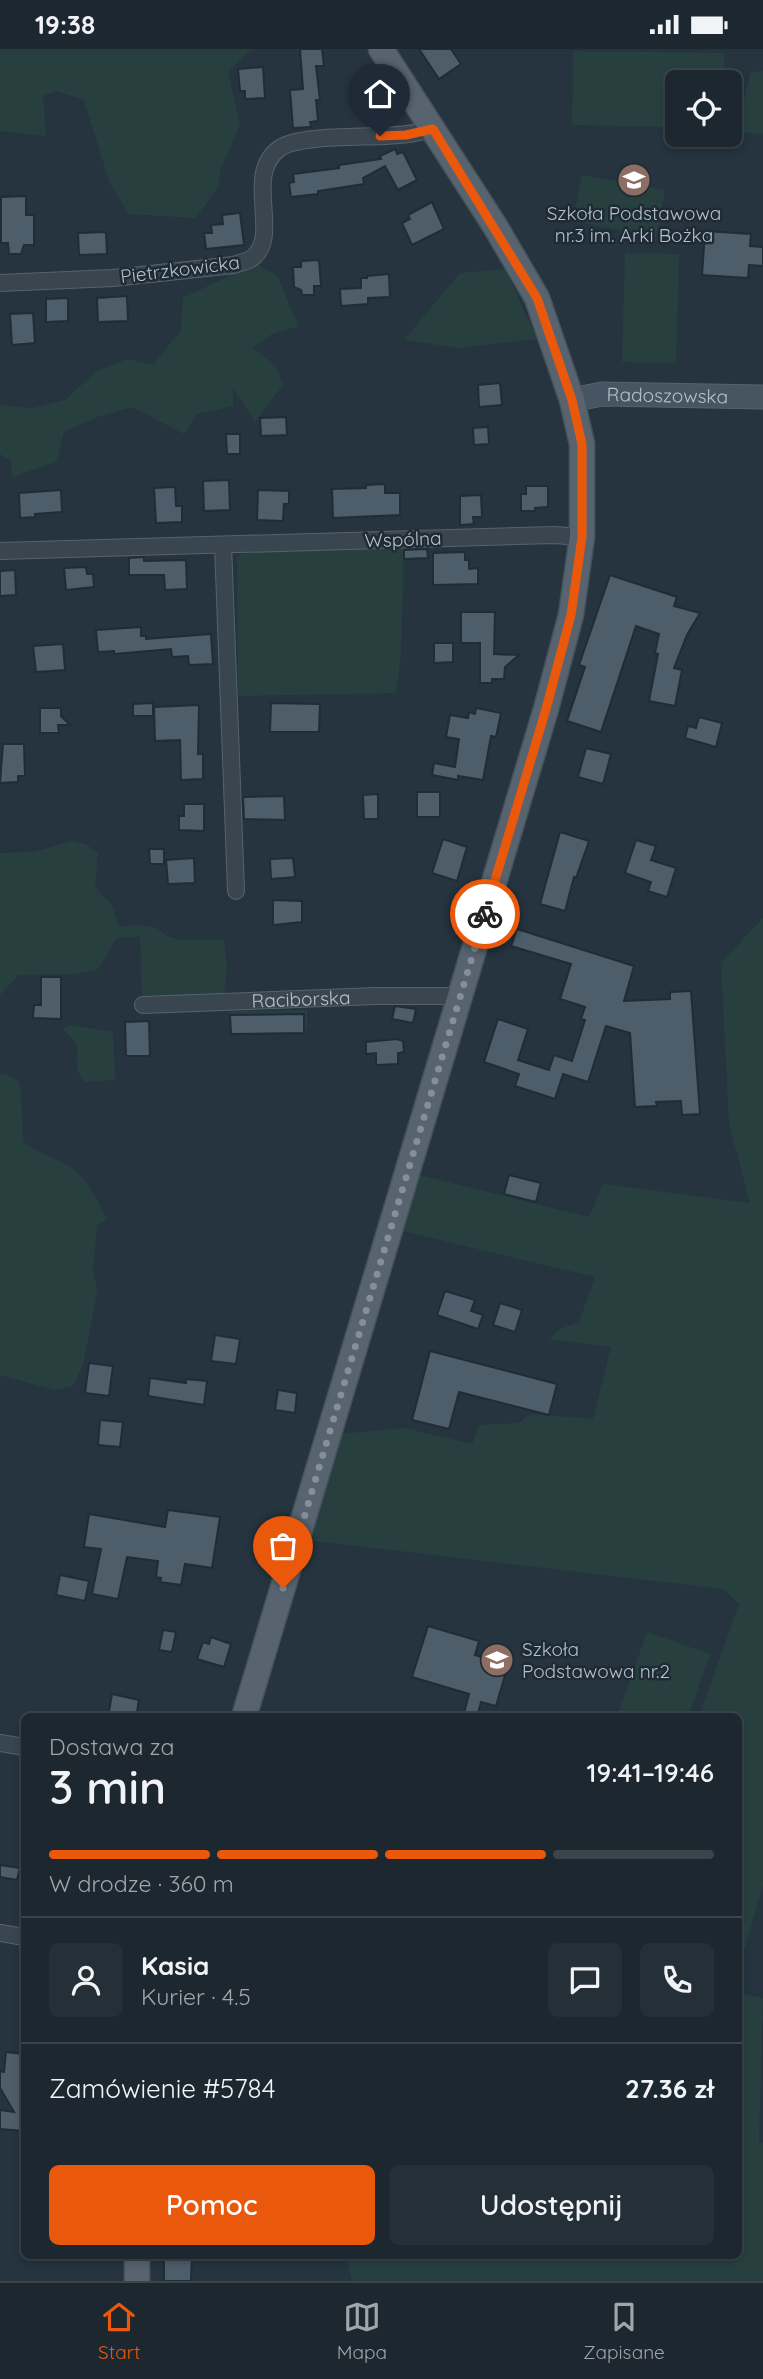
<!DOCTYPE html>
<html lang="pl">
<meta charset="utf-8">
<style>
:root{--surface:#1c272f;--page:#252f37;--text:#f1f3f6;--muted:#a0a5aa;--line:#3a444b;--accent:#ea580c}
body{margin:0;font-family:Quicksand,sans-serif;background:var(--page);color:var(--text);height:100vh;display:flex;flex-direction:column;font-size:26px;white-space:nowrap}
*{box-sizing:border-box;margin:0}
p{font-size:23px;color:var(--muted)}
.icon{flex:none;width:38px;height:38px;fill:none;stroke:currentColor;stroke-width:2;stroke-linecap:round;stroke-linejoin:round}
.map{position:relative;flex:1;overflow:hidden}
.sheet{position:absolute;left:21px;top:1664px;width:721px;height:546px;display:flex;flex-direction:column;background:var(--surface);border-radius:10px;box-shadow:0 4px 10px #0003,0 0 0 2px var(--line)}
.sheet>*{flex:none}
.tools{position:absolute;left:665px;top:21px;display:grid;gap:14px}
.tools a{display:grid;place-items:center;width:77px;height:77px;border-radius:10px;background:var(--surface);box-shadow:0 4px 10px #0003,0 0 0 2px var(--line);font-size:35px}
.pin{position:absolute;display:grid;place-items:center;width:60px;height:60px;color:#fff;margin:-72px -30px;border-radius:50% 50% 50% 0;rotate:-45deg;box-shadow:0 0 7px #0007}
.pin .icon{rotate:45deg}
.courier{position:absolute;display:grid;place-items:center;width:70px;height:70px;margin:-35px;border:5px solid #ea580c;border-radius:50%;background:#fff;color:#222;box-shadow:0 2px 9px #0007}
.head em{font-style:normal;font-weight:600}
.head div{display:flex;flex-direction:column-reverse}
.head{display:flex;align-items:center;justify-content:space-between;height:119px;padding:0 28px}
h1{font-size:46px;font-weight:600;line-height:52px}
.bar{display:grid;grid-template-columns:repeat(4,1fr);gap:10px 7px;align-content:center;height:84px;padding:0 28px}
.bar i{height:9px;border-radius:5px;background:var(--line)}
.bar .on{background:var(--accent)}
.bar p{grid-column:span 4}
.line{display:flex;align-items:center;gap:18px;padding:0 28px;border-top:2px solid var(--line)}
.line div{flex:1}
.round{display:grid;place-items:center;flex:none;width:74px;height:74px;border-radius:10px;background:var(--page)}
.action{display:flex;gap:14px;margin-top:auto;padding:14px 28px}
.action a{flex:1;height:80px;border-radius:10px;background:var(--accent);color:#fff;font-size:28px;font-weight:600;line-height:80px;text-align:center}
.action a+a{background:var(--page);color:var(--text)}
.status{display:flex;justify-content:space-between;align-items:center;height:49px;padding:0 35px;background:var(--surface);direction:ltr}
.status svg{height:19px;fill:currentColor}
.tab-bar{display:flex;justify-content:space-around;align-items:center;height:98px;border-top:2px solid var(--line);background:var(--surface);font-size:19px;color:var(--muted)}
.tab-bar a{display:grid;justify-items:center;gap:4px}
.tab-bar .on{color:var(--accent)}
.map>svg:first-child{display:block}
</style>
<div class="status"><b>19:38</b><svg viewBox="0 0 49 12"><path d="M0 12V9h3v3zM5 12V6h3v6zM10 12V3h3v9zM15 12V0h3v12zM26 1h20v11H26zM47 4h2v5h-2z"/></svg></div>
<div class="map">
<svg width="763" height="2232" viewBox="0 0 763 2232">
<rect width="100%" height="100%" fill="#25343f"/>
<g fill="#27403f">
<path d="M0 0H251L228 23 240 75 221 120 217 140 195 169 129 165 110 135 84 51 57 42 43 47 46 87 0 82Z"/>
<path d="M573 2 724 4V33H677V78L572 76Z"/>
<path d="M763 22V85L736 83 751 23Z"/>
<path d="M582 126 665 141 656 188 573 172Z"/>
<path d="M625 204 679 205 676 314 622 313Z"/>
<path d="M256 214 278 228 298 277 272 285 253 299 276 317 283 336 255 373 233 339V357L197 365 184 385 132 358 100 367 64 383 56 413 12 428 11 412 0 405V356L33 359 65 351 97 322 127 310 153 316 181 281 183 249Z"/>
<path d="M505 220 537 290 459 299 404 291 460 224Z"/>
<path d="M404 497 401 606 396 644 238 647 237 508 248 500Z"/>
<path d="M72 792 87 796 98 804 95 835 99 843 112 856 119 878 137 876 155 878 169 888 181 891H224L227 918 224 945 142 947 140 887 117 889 98 920 76 925 18 926 0 946V804L33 803Z"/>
<path d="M763 869V1836L739 1919 738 1668H699L739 1555 723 1540 297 1490 328 1386 404 1379 472 1395 479 1376 519 1374 529 1365 593 1370 611 1298 549 1290 560 1280 579 1273 595 1228 390 1179 407 1123 589 1168 603 1135 750 1154 729 1074 721 914Z"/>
<path d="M307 961V981L231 982V962Z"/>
<path d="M70 976 113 983 115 1031 84 1033C70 1014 82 1004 75 993 73 988 66 984 63 980Z"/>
<path d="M0 1025 8 1026 18 1032 21 1043 23 1092C34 1102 44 1105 58 1111 84 1122 95 1146 107 1171L97 1176 93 1223 97 1240 95 1255 83 1315 73 1337 55 1341 0 1326Z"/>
<path d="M647 1583 710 1605 688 1668H617Z"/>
<path d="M739 1944 763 1949 759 2092 763 2094V2232H352L346 2207H738Z"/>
</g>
<g fill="#4e5d6a" stroke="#202c36" stroke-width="2">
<path d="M300 0H322L324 17H316L320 51H316L318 72 310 73 311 78 293 79 290 41 303 40Z"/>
<path d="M419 0H451L461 15 439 30Z"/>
<path d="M263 18 265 49 245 50V42H240L238 20Z"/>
<path d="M395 100 397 105 403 103 417 131 398 141 385 117 363 129 364 135 318 142V145L291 148 289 134 294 133 293 125 339 119V116L381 110 380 107Z"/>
<path d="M26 147V166H34V196H24L21 205H9L8 194H1V148Z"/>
<path d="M432 153 444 180 412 196 402 174 410 170 408 166Z"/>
<path d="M240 164 244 196 206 200 204 184H212L211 176 223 175 222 166Z"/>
<path d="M705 182 751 185 750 197 763 198V217L749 216 748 229 702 226Z"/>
<path d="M106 183 107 205 79 206 78 184Z"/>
<path d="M319 211 321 237H314V246H302L301 241 294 238 293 218H301V212Z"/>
<path d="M389 225 390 248 368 249V255L341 257 340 240 361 239V229H367V227Z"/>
<path d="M127 247 128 272 98 273 97 249Z"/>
<path d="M68 249V272L46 273V250Z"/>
<path d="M33 264 35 294 12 296 10 265Z"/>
<path d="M500 334 502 356 479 358 478 336Z"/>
<path d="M286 368 287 386 261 387 260 369Z"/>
<path d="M488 378 489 395 474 396 473 379Z"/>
<path d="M226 385H240V405H227Z"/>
<path d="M229 431 230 461 204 462 203 432Z"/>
<path d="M385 435V444H400V466L333 469 332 440 366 439V436Z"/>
<path d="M526 437H548V458L535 459V462H521V445H526Z"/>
<path d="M175 438 176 457H182V473L156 474 154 439Z"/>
<path d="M61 441 62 463 35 465V468L20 469 19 444Z"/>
<path d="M258 441 289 442V455H284L283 472 257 471Z"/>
<path d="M481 446 482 468H473L474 475 460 476V447Z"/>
<path d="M427 500 428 509 404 510V501Z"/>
<path d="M465 503V511H469V520L478 519V535L433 536V504Z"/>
<path d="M144 508V512L186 511 187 540 165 541 164 526H129V509Z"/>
<path d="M86 518 87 525H93L94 538 66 541 64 519Z"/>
<path d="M15 521 16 546 0 547V522Z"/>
<path d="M610 526 677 548 674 557 700 564 687 586 674 619 682 621 675 657 649 652 658 605 655 604 659 585 636 577 601 683 567 672 585 618 579 616Z"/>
<path d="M461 563H495L494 605 519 606 505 618 504 630H492V634H480V594H461Z"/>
<path d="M141 578V587H146V590L211 585 213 615 189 616 188 607 172 608 171 600 114 605V602L98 603 96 581Z"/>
<path d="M434 594H453V613L434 614Z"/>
<path d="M63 595 65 621 36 623 33 597Z"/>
<path d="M153 654V667H133V655Z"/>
<path d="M271 654 320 655 319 683H270Z"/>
<path d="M199 656 198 705H203V730L181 731 180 691 155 692 154 658Z"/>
<path d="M40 659H61V667L70 676H58L59 684H40Z"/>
<path d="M476 659 501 664 496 688 491 687 483 731 458 727V731L432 726 434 714 455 718 459 690 446 688 450 666 468 669 469 663 475 665Z"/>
<path d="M699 668 722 674 716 698 685 689 688 677 696 679Z"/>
<path d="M3 695H24L25 727H18V733L0 734Z"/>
<path d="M586 699 611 705 603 735 578 728Z"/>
<rect x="417" y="743" width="23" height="25"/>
<path d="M378 745V770H364L363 746Z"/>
<path d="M284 747 285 771 244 770 243 748Z"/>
<path d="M184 755H204V782L179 781V767H184Z"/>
<path d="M560 783 589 792 576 829 574 828 565 862 540 855Z"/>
<path d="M443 790 467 798 457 832 432 824Z"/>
<path d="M636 791 656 797 651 811 676 819 667 848 648 842 651 833 625 824Z"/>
<path d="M149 800H164V815H150Z"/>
<path d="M194 809 195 834 168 835 166 811Z"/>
<path d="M293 809 295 828 271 830 270 810Z"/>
<path d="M273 851 302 852V873L273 876Z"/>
<path d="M517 880 634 917 624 952 670 950V943L691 942 700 1065 682 1066 681 1052 656 1053 657 1057 635 1058 630 984 606 977 588 1033 563 1025 555 1050 515 1037 519 1025 484 1013 498 970 528 980 518 1011 549 1021 554 1006 572 1012 585 971 581 970 585 958 560 950 571 915 511 897Z"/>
<path d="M41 928H61V970L33 969 34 956H41Z"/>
<path d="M395 957 416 960 413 974 392 970Z"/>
<path d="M304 965V984L231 985 230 966Z"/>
<path d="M149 972 150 1007H126L125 973Z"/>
<path d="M397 990 403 992 404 1003 398 1004V1015L376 1016V1004L366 1005V993Z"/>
<path d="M509 1126 541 1134 536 1153 504 1145Z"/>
<path d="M445 1242 475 1251 471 1262 483 1266 478 1280 437 1266Z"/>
<path d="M500 1254 522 1261 515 1283 493 1276Z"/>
<path d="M215 1286 240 1290 236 1315 211 1312Z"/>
<path d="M430 1302 557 1335 549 1366 459 1343 449 1380 412 1371Z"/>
<path d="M89 1314 113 1317 109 1347 85 1344Z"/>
<path d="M150 1329 186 1334V1330L207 1332 204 1356 148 1347Z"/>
<path d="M278 1341 297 1344 295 1364 275 1361Z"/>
<path d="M100 1371 123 1373 120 1398 98 1396Z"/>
<path d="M168 1461 220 1468 212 1519 185 1515 181 1536 160 1533 161 1529 156 1528 158 1512 127 1508 118 1550 92 1545 101 1500 84 1498 89 1465 165 1478Z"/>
<path d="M60 1526 89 1532 85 1552 56 1546Z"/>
<path d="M428 1577 479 1592 475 1606 508 1616 496 1657 481 1653 477 1668H463L469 1645 412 1628Z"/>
<path d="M163 1581 176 1583 172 1603 159 1601Z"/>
<path d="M211 1588 231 1595 224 1618 197 1610 203 1593 209 1595Z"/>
<path d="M112 1645 139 1651 136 1668H108Z"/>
<path d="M0 1816 20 1819 17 1831 0 1828Z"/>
<path d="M6 2003 24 2005V2082L0 2080V2061L14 2063 0 2039V2022L4 2023Z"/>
<path d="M164 2207H192L191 2232H164Z"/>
</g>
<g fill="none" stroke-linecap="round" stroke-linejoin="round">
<defs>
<g id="street">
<path d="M0 234 113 229 234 216C238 214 245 213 249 211 285 191 241 126 280 99 302 84 377 90 407 85 416 84 424 82 433 80"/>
<path d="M223 496 236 842"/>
<path d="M0 502 554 486 582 488"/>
<path id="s1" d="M143 956 376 947H460"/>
<path d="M0 1694 24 1698"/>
<path d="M0 1884 24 1888"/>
</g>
<g id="secondary">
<path id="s2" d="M572 351 602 345 763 348"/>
</g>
<g id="primary">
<path d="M244 1668 546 660 571 566 582 488V395L572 351 537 249 495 177 381 0"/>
<path d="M137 2232V2207"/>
</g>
</defs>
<use href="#street" stroke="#57636c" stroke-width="18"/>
<use href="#secondary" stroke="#57636c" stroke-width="25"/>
<use href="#primary" stroke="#45515b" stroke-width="27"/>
<use href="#street" stroke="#39454f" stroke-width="16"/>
<use href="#secondary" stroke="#475562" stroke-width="23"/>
<use href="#primary" stroke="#57646f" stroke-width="24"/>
</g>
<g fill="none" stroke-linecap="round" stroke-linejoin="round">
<path stroke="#838f99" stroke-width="7" stroke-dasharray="0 12.6" d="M283 1539 485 865"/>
<path stroke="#ea580c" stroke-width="9" d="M380 87 406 86 433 80 537 249 572 351 582 395V488L571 566 546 660 485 865"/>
</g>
<defs>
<symbol id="school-disc" viewBox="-11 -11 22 22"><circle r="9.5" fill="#8d6e63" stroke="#1e2a34"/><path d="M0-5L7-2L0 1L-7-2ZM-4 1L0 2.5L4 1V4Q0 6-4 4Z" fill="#fff"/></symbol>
</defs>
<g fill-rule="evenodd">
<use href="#school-disc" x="615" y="112" width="38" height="38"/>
<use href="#school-disc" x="478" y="1592" width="38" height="38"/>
</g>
<g text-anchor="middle" stroke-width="5" stroke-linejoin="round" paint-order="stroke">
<g font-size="19" fill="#b5c0c9" stroke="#1e2a34">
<text x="634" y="171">Szkoła Podstawowa<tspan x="634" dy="22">nr.3 im. Arki Bożka</tspan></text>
<text x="522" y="1607" text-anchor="start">Szkoła<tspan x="522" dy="22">Podstawowa nr.2</tspan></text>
</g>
<g font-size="19" fill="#b5c0c9" stroke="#1e2a34">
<text transform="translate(180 220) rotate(-7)" y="7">Pietrzkowicka</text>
<text dy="7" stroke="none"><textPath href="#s2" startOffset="96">Radoszowska</textPath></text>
<text transform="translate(403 490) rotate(-2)" y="7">Wspólna</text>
<text dy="7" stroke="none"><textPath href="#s1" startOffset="158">Raciborska</textPath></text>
</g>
</g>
</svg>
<div class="tools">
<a><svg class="icon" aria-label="locate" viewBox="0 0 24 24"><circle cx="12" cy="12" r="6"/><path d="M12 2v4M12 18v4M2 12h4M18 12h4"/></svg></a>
</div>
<div class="pin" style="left:283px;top:1539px;background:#ea580c"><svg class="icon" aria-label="bag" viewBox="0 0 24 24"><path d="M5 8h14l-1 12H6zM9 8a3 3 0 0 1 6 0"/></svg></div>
<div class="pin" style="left:380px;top:87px;background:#1f2937"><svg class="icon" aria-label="home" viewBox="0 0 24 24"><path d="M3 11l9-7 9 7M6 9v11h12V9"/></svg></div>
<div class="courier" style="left:485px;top:865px"><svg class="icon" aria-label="bike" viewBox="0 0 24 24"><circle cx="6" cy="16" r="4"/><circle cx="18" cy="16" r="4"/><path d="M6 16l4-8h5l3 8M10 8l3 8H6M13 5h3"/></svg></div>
<section class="sheet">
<div class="head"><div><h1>3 min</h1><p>Dostawa za</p></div><em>19:41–19:46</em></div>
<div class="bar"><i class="on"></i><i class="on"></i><i class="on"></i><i></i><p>W drodze · 360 m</p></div>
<div class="line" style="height:126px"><a class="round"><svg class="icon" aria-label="person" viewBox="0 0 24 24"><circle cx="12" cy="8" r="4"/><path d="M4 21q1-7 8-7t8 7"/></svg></a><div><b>Kasia</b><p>Kurier · 4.5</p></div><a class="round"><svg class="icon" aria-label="chat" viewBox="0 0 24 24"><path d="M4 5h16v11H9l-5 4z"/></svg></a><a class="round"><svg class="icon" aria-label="phone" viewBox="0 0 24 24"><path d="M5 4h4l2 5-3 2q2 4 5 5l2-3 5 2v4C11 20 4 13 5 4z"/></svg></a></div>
<div class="line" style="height:91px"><div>Zamówienie #5784</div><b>27.36 zł</b></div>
<div class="action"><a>Pomoc</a><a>Udostępnij</a></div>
</section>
</div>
<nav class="tab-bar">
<a class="on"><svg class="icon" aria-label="home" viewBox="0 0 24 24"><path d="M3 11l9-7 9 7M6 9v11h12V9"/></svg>Start</a>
<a><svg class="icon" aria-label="map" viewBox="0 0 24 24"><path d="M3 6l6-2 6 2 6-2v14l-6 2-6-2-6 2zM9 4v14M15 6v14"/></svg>Mapa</a>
<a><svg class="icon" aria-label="saved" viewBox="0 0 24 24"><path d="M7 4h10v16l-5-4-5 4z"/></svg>Zapisane</a>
</nav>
